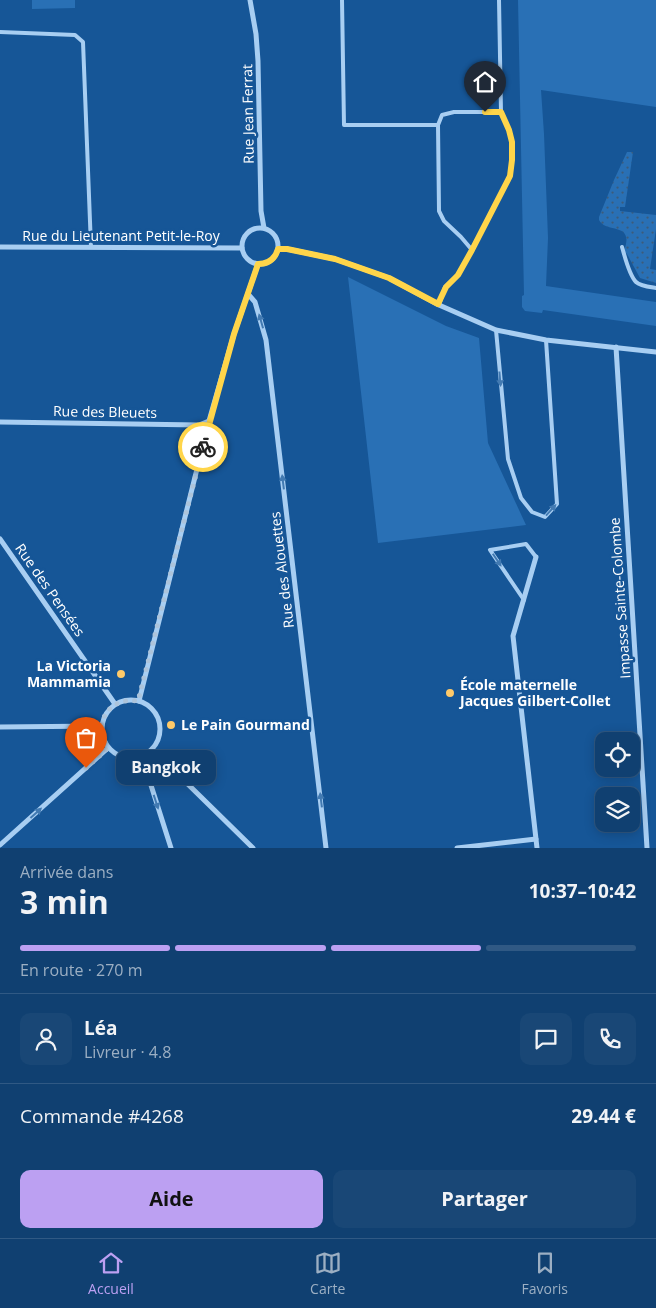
<!DOCTYPE html>
<html lang="fr">
<meta charset="utf-8">
<style>
:root{--surface:#104071;--page:#194776;--text:#f1f3f6;--muted:#9cafc3;--line:#305984;--accent:#bca0f2}
body{margin:0;font-family:"Open Sans",sans-serif;background:var(--page);color:var(--text);height:100vh;display:flex;flex-direction:column;font-size:19px;white-space:nowrap}
*{box-sizing:border-box;margin:0}
p{font-size:16px;color:var(--muted)}
.icon{flex:none;width:28px;height:28px;fill:none;stroke:currentColor;stroke-width:2;stroke-linecap:round;stroke-linejoin:round}
.map{position:relative;height:848px;overflow:hidden}
.drawer{display:flex;flex-direction:column;background:var(--surface);flex:1}
.drawer>*{flex:none}
.fabs{position:absolute;left:595px;top:732px;display:grid;gap:10px}
.fabs a{display:grid;place-items:center;width:45px;height:45px;border-radius:10px;background:var(--surface);box-shadow:0 2px 12px #0003,0 0 0 1px var(--line);font-size:25px}
.pin{position:absolute;display:grid;place-items:center;width:42px;height:42px;color:#fff;margin:-51px -21px;border-radius:50% 50% 50% 0;rotate:-45deg;box-shadow:0 0 5px #0007}
.pin .icon{rotate:45deg}
.courier{position:absolute;display:grid;place-items:center;width:50px;height:50px;margin:-25px;border:4px solid #ffd54a;border-radius:50%;background:#fff;color:#222;box-shadow:0 1px 6px #0007}
.bubble{position:absolute;height:35px;border-radius:10px;background:var(--surface);box-shadow:0 2px 12px #0003,0 0 0 1px var(--line);font-size:16px;font-weight:700;line-height:35px;text-align:center}
.overview em{font-style:normal;font-weight:700}
.overview div{display:flex;flex-direction:column-reverse}
.overview{display:flex;align-items:center;justify-content:space-between;height:85px;padding:0 20px}
h1{font-size:32px;font-weight:700;line-height:38px}
.bar{display:grid;grid-template-columns:repeat(4,1fr);gap:8px 5px;align-content:center;height:60px;padding:0 20px}
.bar i{height:6px;border-radius:4px;background:var(--line)}
.bar .current{background:var(--accent)}
.bar p{grid-column:span 4}
.line{display:flex;align-items:center;gap:12px;padding:0 20px;border-top:1px solid var(--line)}
.line div{flex:1}
.round{display:grid;place-items:center;flex:none;width:52px;height:52px;border-radius:10px;background:var(--page)}
.cta{display:flex;gap:10px;margin-top:auto;padding:10px 20px}
.cta a{flex:1;height:58px;border-radius:10px;background:var(--accent);color:#111;font-size:20px;font-weight:700;line-height:58px;text-align:center}
.cta a+a{background:var(--page);color:var(--text)}
.dock{display:flex;justify-content:space-around;align-items:center;height:70px;border-top:1px solid var(--line);background:var(--surface);font-size:14px;color:var(--muted)}
.dock a{display:grid;justify-items:center;gap:2px}
.dock .current{color:var(--accent)}
.map>svg:first-child{display:block}
</style>
<div class="map">
<svg width="656" height="848" viewBox="0 0 656 848">
<defs>
<pattern id="grass-dots" width="8" height="8" patternUnits="userSpaceOnUse" patternTransform="scale(1.25)"><rect width="8" height="8" fill="#2970b5"/><path d="M2 2h.1M6 6h.1" fill="none" stroke="#3c5c7b" stroke-width="1.8" stroke-linecap="round"/></pattern>
</defs>
<rect width="100%" height="100%" fill="#165697"/>
<path fill="url(#grass-dots)" d="M627 152H633L625 207H620V211L656 215V229L650 269 656 270V283L640 278 627 254 624 251C635 221 606 234 599 220V217L614 180Z"/>
<g fill="#2970b5">
<path d="M32 0H75V8L32 9Z"/>
<path d="M518 0H656V107L541 90 544 134 548 238 546 286 656 302V326L543 310 542 313 525 311 522 307V296L524 295Z"/>
<path d="M348 277 446 326 479 338 488 443 526 525 378 543Z"/>
</g>
<g fill="none" stroke-linecap="round" stroke-linejoin="round">
<g stroke="#a8cef2" stroke-width="4">
<path d="M342 0 344 125H438"/>
<path d="M0 32 75 35 83 42 91 247"/>
<path d="M622 247C625 257 629 275 636 282 640 286 650 287 656 288"/>
<path d="M472 250 461 237 444 221 439 211 438 125 442 115 454 112H501"/>
<path d="M439 305 445 287 458 275 472 250 510 176 512 159V142L509 130 501 112 499 0"/>
<path d="M496 330 508 459 521 498 532 512 545 517 557 504 546 340"/>
<path d="M524 600 490 550 526 544 536 557"/>
</g>
<g stroke="#a8cef2" stroke-width="5">
<path d="M250 0 256 34 258 61 261 211 264 228"/>
<circle cx="260" cy="246" r="18"/>
<path d="M0 247 242 248"/>
<path d="M278 249H287L335 259 389 278 439 305 496 330 546 340 656 352"/>
<path d="M248 294 255 302 266 340 326 848"/>
<path d="M616 347 647 848"/>
<path d="M0 422 199 425 209 421"/>
<path d="M0 539 115 704"/>
<path d="M536 557 513 636 537 848"/>
<circle cx="131" cy="729" r="29"/>
<path d="M139 701 209 421 234 334 258 264"/>
<path d="M0 727 101 726"/>
<path d="M152 749 253 848"/>
<path d="M142 757 171 848"/>
<path d="M0 845 108 748"/>
<path d="M457 848 536 839"/>
</g>
</g>
<defs><path id="oneway-solid" d="M-6-.8H1V-3.2L6.5 0L1 3.2V.8H-6Z" transform="scale(1.25)"/></defs>
<g fill="#427ab2">
<use href="#oneway-solid" transform="translate(261 321) rotate(-106)"/>
<use href="#oneway-solid" transform="translate(500 379) rotate(85)"/>
<use href="#oneway-solid" transform="translate(283 482) rotate(-97)"/>
<use href="#oneway-solid" transform="translate(551 510) rotate(-48)"/>
<use href="#oneway-solid" transform="translate(497 560) rotate(56)"/>
<use href="#oneway-solid" transform="translate(321 800) rotate(-97)"/>
<use href="#oneway-solid" transform="translate(156 802) rotate(72)"/>
<use href="#oneway-solid" transform="translate(36 813) rotate(-42)"/>
</g>
<g fill="none" stroke-linecap="round" stroke-linejoin="round">
<path stroke="#adc4db" stroke-width="5" stroke-dasharray="0 9" d="M86 768 108 748C92 722 109 697 138 701L203 447"/>
<path stroke="#ffd54a" stroke-width="6" d="M203 447 234 334 258 264C269 264 275 259 278 249H287L335 259 389 278 438 304 446 287 458 275 472 250 510 176 512 160V142L509 130 501 112H485"/>
</g>
<g fill="#ffca69" stroke="#165697" stroke-width="2">
<circle cx="121" cy="674" r="5"/>
<circle cx="450" cy="693" r="5"/>
<circle cx="171" cy="725" r="5"/>
</g>
<g text-anchor="middle" stroke-width="5" stroke-linejoin="round" paint-order="stroke">
<g font-size="14" fill="#fff" stroke="#165697">
<text transform="translate(248 114) rotate(-91)" y="5">Rue Jean Ferrat</text>
<text x="121" y="241">Rue du Lieutenant Petit-le-Roy</text>
<text transform="translate(105 412) rotate(1)" y="5">Rue des Bleuets</text>
<text transform="translate(282 570) rotate(-97)" y="5">Rue des Alouettes</text>
<text transform="translate(50 590) rotate(55)" y="5">Rue des Pensées</text>
<text transform="translate(620 598) rotate(-94)" y="5">Impasse Sainte-Colombe</text>
</g>
<g font-size="14" font-weight="bold" fill="#fff" stroke="#165697" text-anchor="start">
<text x="111" y="671" text-anchor="end">La Victoria<tspan x="111" dy="16">Mammamia</tspan></text>
<text x="460" y="690">École maternelle<tspan x="460" dy="16">Jacques Gilbert-Collet</tspan></text>
<text x="181" y="730">Le Pain Gourmand</text>
</g>
</g>
</svg>
<div class="fabs">
<a><svg class="icon" aria-label="locate" viewBox="0 0 24 24"><circle cx="12" cy="12" r="6"/><path d="M12 2v4M12 18v4M2 12h4M18 12h4"/></svg></a>
<a><svg class="icon" aria-label="layers" viewBox="0 0 24 24"><path d="M12 4l9 5-9 5-9-5zM3 14l9 5 9-5"/></svg></a>
</div>
<div class="pin" style="left:86px;top:768px;background:#ea580c"><svg class="icon" aria-label="bag" viewBox="0 0 24 24"><path d="M5 8h14l-1 12H6zM9 8a3 3 0 0 1 6 0"/></svg></div>
<div class="pin" style="left:485px;top:112px;background:#1f2937"><svg class="icon" aria-label="home" viewBox="0 0 24 24"><path d="M3 11l9-7 9 7M6 9v11h12V9"/></svg></div>
<div class="courier" style="left:203px;top:447px"><svg class="icon" aria-label="bike" viewBox="0 0 24 24"><circle cx="6" cy="16" r="4"/><circle cx="18" cy="16" r="4"/><path d="M6 16l4-8h5l3 8M10 8l3 8H6M13 5h3"/></svg></div>
<div class="bubble" style="left:116px;top:750px;width:100px">Bangkok</div>
</div>
<section class="drawer">
<div class="overview"><div><h1>3 min</h1><p>Arrivée dans</p></div><em>10:37–10:42</em></div>
<div class="bar"><i class="current"></i><i class="current"></i><i class="current"></i><i></i><p>En route · 270 m</p></div>
<div class="line" style="height:90px"><a class="round"><svg class="icon" aria-label="person" viewBox="0 0 24 24"><circle cx="12" cy="8" r="4"/><path d="M4 21q1-7 8-7t8 7"/></svg></a><div><b>Léa</b><p>Livreur · 4.8</p></div><a class="round"><svg class="icon" aria-label="chat" viewBox="0 0 24 24"><path d="M4 5h16v11H9l-5 4z"/></svg></a><a class="round"><svg class="icon" aria-label="phone" viewBox="0 0 24 24"><path d="M5 4h4l2 5-3 2q2 4 5 5l2-3 5 2v4C11 20 4 13 5 4z"/></svg></a></div>
<div class="line" style="height:65px"><div>Commande #4268</div><b>29.44 €</b></div>
<div class="cta"><a>Aide</a><a>Partager</a></div>
</section>
<nav class="dock">
<a class="current"><svg class="icon" aria-label="home" viewBox="0 0 24 24"><path d="M3 11l9-7 9 7M6 9v11h12V9"/></svg>Accueil</a>
<a><svg class="icon" aria-label="map" viewBox="0 0 24 24"><path d="M3 6l6-2 6 2 6-2v14l-6 2-6-2-6 2zM9 4v14M15 6v14"/></svg>Carte</a>
<a><svg class="icon" aria-label="saved" viewBox="0 0 24 24"><path d="M7 4h10v16l-5-4-5 4z"/></svg>Favoris</a>
</nav>
